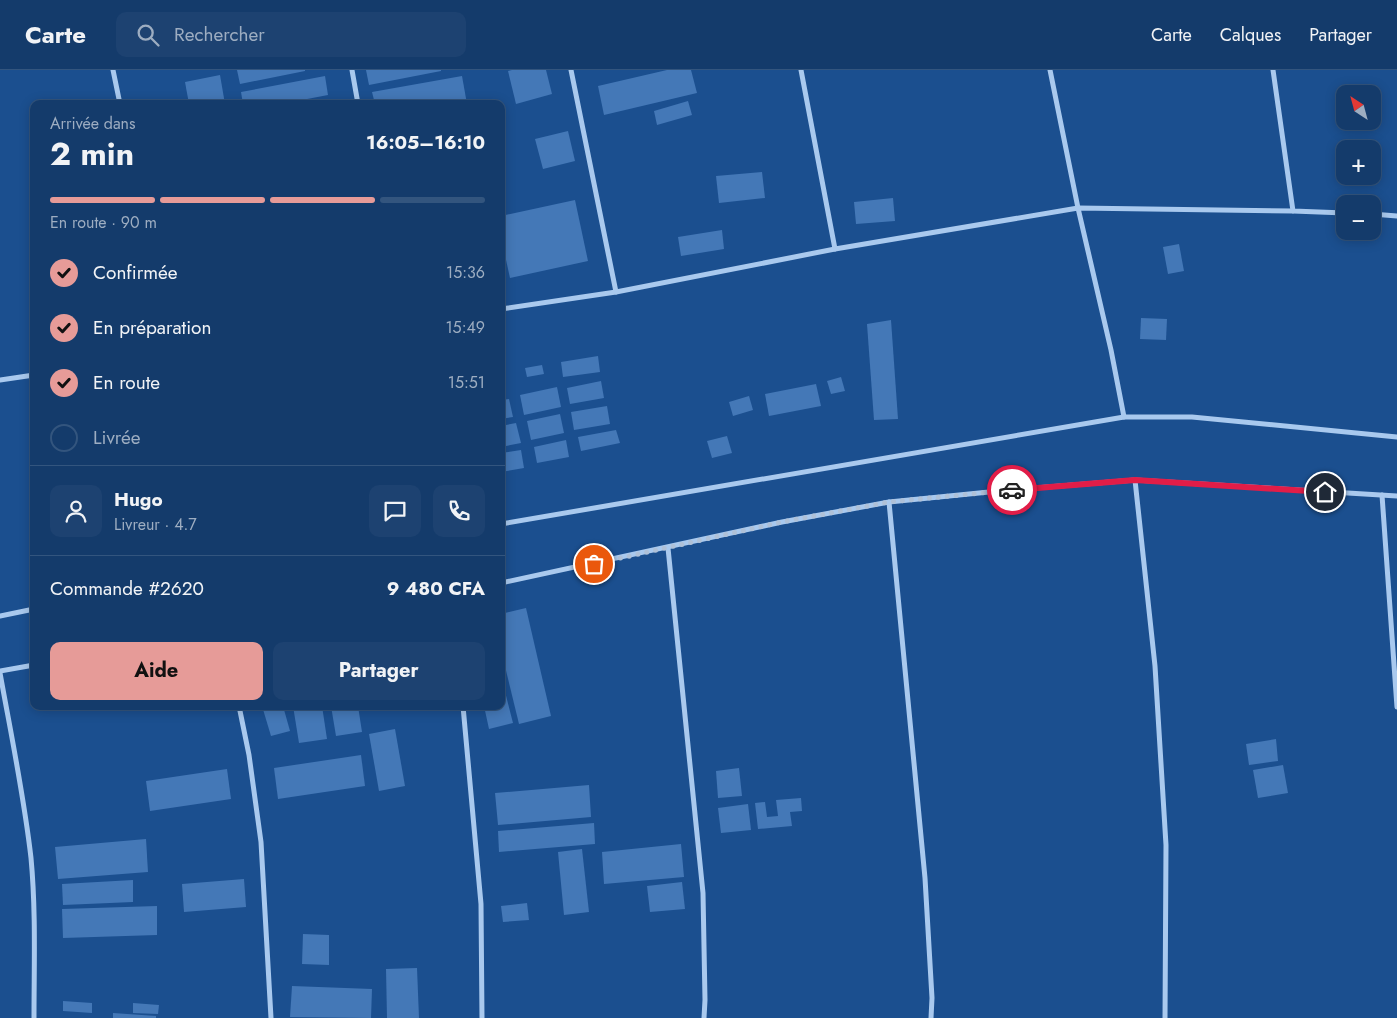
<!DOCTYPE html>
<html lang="fr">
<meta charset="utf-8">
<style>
:root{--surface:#143b6b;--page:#1d4271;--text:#f1f3f6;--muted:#9dadc1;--line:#33557e;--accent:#e69b98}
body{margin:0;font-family:Jost,sans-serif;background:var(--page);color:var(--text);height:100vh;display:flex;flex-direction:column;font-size:19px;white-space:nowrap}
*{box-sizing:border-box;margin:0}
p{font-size:16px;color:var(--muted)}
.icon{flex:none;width:28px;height:28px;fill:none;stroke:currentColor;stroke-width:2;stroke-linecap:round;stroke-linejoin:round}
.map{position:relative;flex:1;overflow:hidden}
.side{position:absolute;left:30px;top:30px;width:475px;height:610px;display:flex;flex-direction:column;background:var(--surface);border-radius:10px;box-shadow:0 2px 12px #0003,0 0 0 1px var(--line)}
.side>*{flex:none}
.needle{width:32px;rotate:324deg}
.tools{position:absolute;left:1336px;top:15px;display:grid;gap:10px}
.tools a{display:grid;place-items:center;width:45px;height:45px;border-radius:10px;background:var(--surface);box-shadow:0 2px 12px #0003,0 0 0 1px var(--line);font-size:25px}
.pin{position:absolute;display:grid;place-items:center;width:42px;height:42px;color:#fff;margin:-21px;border:2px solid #fff;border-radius:50%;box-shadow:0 1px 5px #0007}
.courier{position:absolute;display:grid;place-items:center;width:50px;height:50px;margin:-25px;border:4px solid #e11d48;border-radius:50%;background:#fff;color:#222;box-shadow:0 1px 6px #0007}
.summary em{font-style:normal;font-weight:700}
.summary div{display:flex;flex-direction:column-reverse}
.summary{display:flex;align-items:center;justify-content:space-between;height:85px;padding:0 20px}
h1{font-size:32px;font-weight:700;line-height:38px}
.bar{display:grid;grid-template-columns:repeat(4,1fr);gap:8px 5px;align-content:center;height:60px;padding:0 20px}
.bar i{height:6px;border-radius:4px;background:var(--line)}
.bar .selected{background:var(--accent)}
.bar p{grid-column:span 4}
.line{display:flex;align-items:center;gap:12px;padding:0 20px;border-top:1px solid var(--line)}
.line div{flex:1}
.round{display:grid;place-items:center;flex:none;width:52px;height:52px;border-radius:10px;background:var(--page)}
ol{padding:0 20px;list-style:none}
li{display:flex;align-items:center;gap:15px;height:55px}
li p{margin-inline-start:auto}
li .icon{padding:5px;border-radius:50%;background:var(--accent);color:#111;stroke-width:4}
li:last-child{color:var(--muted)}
li i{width:28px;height:28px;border:2px solid var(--line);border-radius:50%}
.primary-button{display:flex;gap:10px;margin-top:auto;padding:10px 20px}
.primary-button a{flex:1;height:58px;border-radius:10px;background:var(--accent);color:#111;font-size:20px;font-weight:700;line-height:58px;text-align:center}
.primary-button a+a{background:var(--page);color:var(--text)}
header{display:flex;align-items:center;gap:30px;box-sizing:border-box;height:70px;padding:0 25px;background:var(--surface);border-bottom:1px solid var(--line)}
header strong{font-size:24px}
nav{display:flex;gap:28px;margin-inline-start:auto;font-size:18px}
.search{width:350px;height:45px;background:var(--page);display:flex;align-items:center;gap:12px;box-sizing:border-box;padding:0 18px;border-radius:10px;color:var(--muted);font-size:19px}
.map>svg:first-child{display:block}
</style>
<header>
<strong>Carte</strong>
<div class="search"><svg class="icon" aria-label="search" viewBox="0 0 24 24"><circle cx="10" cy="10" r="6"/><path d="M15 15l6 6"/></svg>Rechercher</div>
<nav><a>Carte</a><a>Calques</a><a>Partager</a></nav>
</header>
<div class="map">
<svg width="1397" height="948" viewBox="0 0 1397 948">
<rect width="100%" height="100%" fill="#1b4f8f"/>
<g fill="#4478b7">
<path d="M237 0H305V1L240 14Z"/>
<path d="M366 0H441V1L369 15Z"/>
<path d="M512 0H546L552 24 516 34 508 1Z"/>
<path d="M667 0H691L697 23 604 45 598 16Z"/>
<path d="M220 5 225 34H189L185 12Z"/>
<path d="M325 6 328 25 281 34H243L241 22Z"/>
<path d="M462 6 467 34H375L372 22Z"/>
<path d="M688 31 692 45 657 55 654 41Z"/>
<path d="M568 61 575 91 543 99 535 69Z"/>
<path d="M762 102 765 128 719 133 716 106Z"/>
<path d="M893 128 895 151 856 154 854 132Z"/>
<path d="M575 130 588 191 510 208 501 167V146Z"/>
<path d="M722 160 724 179 681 186 678 167Z"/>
<path d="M1179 174 1184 201 1168 204 1163 177Z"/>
<path d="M1141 248 1167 249 1166 270 1140 269Z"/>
<path d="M891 250 898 349 874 350 867 254Z"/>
<path d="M598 286 600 302 563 307 561 292Z"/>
<path d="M542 295 544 304 527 307 525 298Z"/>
<path d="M841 307 845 321 831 324 827 311Z"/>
<path d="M601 311 604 328 570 334 567 318Z"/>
<path d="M816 314 821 336 769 346 765 324Z"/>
<path d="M557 317 561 337 524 345 520 325Z"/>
<path d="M749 326 753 340 733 346 729 332Z"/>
<path d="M509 329 513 347 501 349V330Z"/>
<path d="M607 336 610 354 574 360 571 342Z"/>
<path d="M560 344 564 363 531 370 527 351Z"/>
<path d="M516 353 521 373 501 377V356Z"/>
<path d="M616 360 620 373 581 381 578 367Z"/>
<path d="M727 366 732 383 712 388 707 371Z"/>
<path d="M566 370 569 387 537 393 534 377Z"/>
<path d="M521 380 524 398 501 402V383Z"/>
<path d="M526 538 551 646 519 654 501 580V544Z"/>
<path d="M501 606 513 653 489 659 484 636H501Z"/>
<path d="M262 636H283L290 661 271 666Z"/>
<path d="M293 636H322L327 669 299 673Z"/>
<path d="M331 636H358L362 662 336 666Z"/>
<path d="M395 659 405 716 379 721 369 664Z"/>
<path d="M1276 669 1278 691 1249 695 1246 674Z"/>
<path d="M361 685 365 716 278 729 274 698Z"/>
<path d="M1283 695 1288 723 1258 728 1253 700Z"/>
<path d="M739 698 742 726 718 728 716 701Z"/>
<path d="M227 699 231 729 150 741 146 711Z"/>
<path d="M589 715 591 747 498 755 495 723Z"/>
<path d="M801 728 802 741 790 742 792 756 758 759 755 733 765 732 767 747 778 746 776 730Z"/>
<path d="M748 734 751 760 721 763 718 738Z"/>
<path d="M594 753 595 774 499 782 498 761Z"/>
<path d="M146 769 148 802 58 809 55 777Z"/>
<path d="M681 774 684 807 604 814 602 782Z"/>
<path d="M582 779 589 842 564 845 558 782Z"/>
<path d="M244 809 246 837 184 842 182 814Z"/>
<path d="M133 810V832L63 835 62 814Z"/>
<path d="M682 812 685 839 650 842 647 816Z"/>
<path d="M527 833 529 850 503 852 501 836Z"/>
<path d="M157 836V865L63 868 62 839Z"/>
<path d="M303 864 329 865V895L302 894Z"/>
<path d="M417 898 419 948H387L386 899Z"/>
<path d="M292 916 372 919 371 948 290 947Z"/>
<path d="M63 931 92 933V943L63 941Z"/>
<path d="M133 933 159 935 158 944 133 943Z"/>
<path d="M113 943 156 946V948H113Z"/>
</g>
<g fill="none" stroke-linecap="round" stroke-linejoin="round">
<g stroke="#a9c9ee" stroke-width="5">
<path d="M113 0 120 34"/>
<path d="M352 0 358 34"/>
<path d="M571 0 616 222"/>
<path d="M801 0 835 179"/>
<path d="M1050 0 1078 138 1111 280 1124 347"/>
<path d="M1273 0 1293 141 1345 143"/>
<path d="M1372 144 1397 146"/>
<path d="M501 239 616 222 835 179 1078 138 1293 141"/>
<path d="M0 310 34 305"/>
<path d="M1135 410 1155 596 1166 775 1165 948"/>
<path d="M1382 425 1397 637"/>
<path d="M889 432 925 808 932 928 931 948"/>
<path d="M501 454 1124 347H1192L1397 367"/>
<path d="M668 478 703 823 705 930 704 948"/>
<path d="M501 513 782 452 889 432 1009 420 1135 410 1397 426"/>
<path d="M0 546 34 539"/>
<path d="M0 601 34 595"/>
<path d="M0 603C11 664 24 726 31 788 36 841 34 895 34 948"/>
<path d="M239 636 249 685 261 772 271 948"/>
<path d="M463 636 481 834 482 948"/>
</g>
</g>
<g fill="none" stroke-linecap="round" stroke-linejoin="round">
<path stroke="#afc1d8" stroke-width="5" stroke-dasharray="0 9" d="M594 494 782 452 889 432 1012 420"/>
<path stroke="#e11d48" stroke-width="6" d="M1012 420 1135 410 1325 422"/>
</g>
</svg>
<div class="tools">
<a><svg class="needle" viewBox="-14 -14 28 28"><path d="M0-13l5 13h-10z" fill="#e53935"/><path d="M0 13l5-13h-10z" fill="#9dadc1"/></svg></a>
<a>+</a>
<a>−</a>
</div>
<div class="pin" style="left:594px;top:494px;background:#ea580c"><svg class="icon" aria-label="bag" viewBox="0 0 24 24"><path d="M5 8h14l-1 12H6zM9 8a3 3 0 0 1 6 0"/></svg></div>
<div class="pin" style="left:1325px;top:422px;background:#1f2937"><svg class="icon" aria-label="home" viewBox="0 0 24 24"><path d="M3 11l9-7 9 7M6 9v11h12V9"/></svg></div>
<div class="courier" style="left:1012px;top:420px"><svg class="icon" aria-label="car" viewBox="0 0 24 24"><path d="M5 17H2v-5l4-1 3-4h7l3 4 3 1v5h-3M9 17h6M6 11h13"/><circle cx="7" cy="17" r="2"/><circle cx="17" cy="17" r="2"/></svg></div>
<section class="side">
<div class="summary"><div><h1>2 min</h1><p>Arrivée dans</p></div><em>16:05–16:10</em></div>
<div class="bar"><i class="selected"></i><i class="selected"></i><i class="selected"></i><i></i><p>En route · 90 m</p></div>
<ol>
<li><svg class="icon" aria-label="check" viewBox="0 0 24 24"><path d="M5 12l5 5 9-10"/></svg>Confirmée<p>15:36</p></li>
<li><svg class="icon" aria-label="check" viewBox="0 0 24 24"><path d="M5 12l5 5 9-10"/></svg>En préparation<p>15:49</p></li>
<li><svg class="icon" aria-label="check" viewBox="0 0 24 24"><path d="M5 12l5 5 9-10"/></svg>En route<p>15:51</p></li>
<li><i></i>Livrée</li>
</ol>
<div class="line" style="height:90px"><a class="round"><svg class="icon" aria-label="person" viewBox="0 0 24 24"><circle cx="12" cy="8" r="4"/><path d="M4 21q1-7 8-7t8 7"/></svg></a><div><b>Hugo</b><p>Livreur · 4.7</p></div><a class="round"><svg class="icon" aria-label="chat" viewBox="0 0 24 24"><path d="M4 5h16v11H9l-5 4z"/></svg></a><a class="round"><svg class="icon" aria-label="phone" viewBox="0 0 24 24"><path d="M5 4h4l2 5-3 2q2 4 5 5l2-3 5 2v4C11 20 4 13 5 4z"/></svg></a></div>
<div class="line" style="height:65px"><div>Commande #2620</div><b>9 480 CFA</b></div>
<div class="primary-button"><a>Aide</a><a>Partager</a></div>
</section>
</div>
